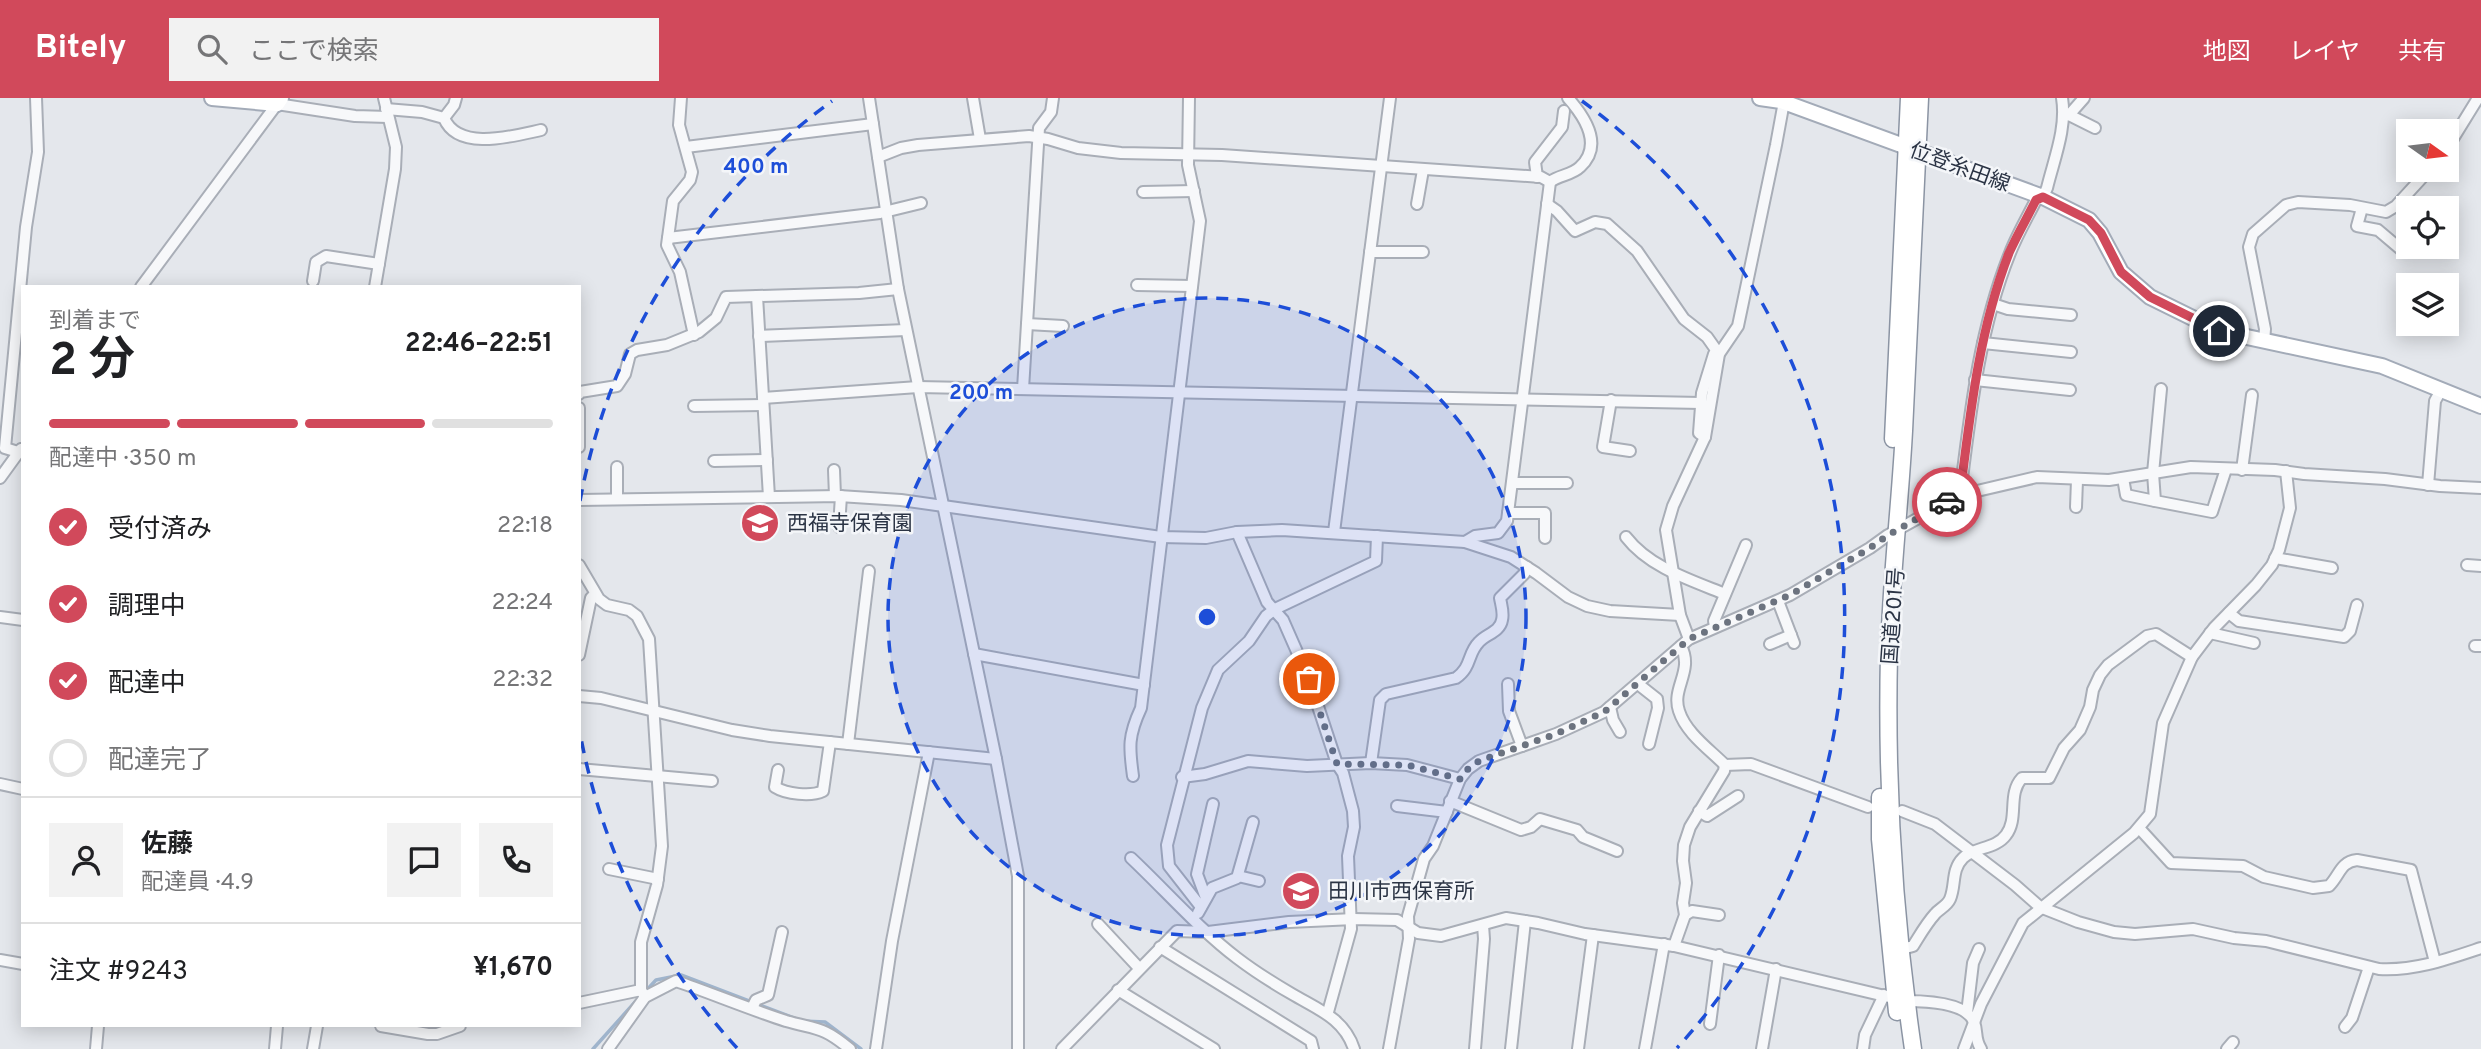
<!DOCTYPE html>
<html lang="ja">
<meta charset="utf-8">
<style>
:root{--surface:#fff;--page:#f2f2f2;--text:#202124;--muted:#757577;--line:#e0e0e0;--accent:#d1495b}
body{margin:0;font-family:Overpass,"Noto Sans JP",sans-serif;background:var(--page);color:var(--text);height:100vh;display:flex;flex-direction:column;font-size:26px;white-space:nowrap}
*{box-sizing:border-box;margin:0}
p{font-size:23px;color:var(--muted)}
.icon{flex:none;width:38px;height:38px;fill:none;stroke:currentColor;stroke-width:2;stroke-linecap:round;stroke-linejoin:round}
.map{position:relative;flex:1;overflow:hidden}
.side{position:absolute;left:21px;top:187px;width:560px;height:742px;display:flex;flex-direction:column;background:var(--surface);border-radius:0px;box-shadow:0 4px 18px #0003}
.side>*{flex:none}
.needle{width:46px;rotate:104deg}
.fabs{position:absolute;left:2396px;top:21px;display:grid;gap:14px}
.fabs a{display:grid;place-items:center;width:63px;height:63px;border-radius:0px;background:var(--surface);box-shadow:0 4px 18px #0003;font-size:35px}
.pin{position:absolute;display:grid;place-items:center;width:60px;height:60px;color:#fff;margin:-30px;border:4px solid #fff;border-radius:50%;box-shadow:0 2px 7px #0007}
.courier{position:absolute;display:grid;place-items:center;width:70px;height:70px;margin:-35px;border:5px solid #d1495b;border-radius:50%;background:#fff;color:#222;box-shadow:0 2px 9px #0007}
.summary em{font-style:normal;font-weight:700}
.summary div{display:flex;flex-direction:column-reverse}
.summary{display:flex;align-items:center;justify-content:space-between;height:119px;padding:0 28px}
h1{font-size:46px;font-weight:700;line-height:52px}
.bar{display:grid;grid-template-columns:repeat(4,1fr);gap:10px 7px;align-content:center;height:84px;padding:0 28px}
.bar i{height:9px;border-radius:5px;background:var(--line)}
.bar .selected{background:var(--accent)}
.bar p{grid-column:span 4}
.line{display:flex;align-items:center;gap:18px;padding:0 28px;border-top:2px solid var(--line)}
.line div{flex:1}
.round{display:grid;place-items:center;flex:none;width:74px;height:74px;border-radius:0px;background:var(--page)}
ol{padding:0 28px;list-style:none}
li{display:flex;align-items:center;gap:21px;height:77px}
li p{margin-inline-start:auto}
li .icon{padding:7px;border-radius:50%;background:var(--accent);color:#fff;stroke-width:4}
li:last-child{color:var(--muted)}
li i{width:38px;height:38px;border:4px solid var(--line);border-radius:50%}
header{display:flex;align-items:center;gap:42px;box-sizing:border-box;height:98px;padding:0 35px;background:var(--accent);color:#fff}
header strong{font-size:33px}
nav{display:flex;gap:38px;margin-inline-start:auto;font-size:24px}
.search{width:490px;height:63px;background:var(--page);display:flex;align-items:center;gap:18px;box-sizing:border-box;padding:0 24px;border-radius:0px;color:var(--muted);font-size:26px}
.map>svg:first-child{display:block}
</style>
<header>
<strong>Bitely</strong>
<div class="search"><svg class="icon" aria-label="search" viewBox="0 0 24 24"><circle cx="10" cy="10" r="6"/><path d="M15 15l6 6"/></svg>ここで検索</div>
<nav><a>地図</a><a>レイヤ</a><a>共有</a></nav>
</header>
<div class="map">
<svg width="2481" height="951" viewBox="0 0 2481 951">
<rect width="100%" height="100%" fill="#e4e7ec"/>
<g fill="none" stroke-linecap="round" stroke-linejoin="round">
<g stroke="#9fb4cc" stroke-width="3.5">
<path d="M644 895 656 882 681 877 802 923 825 924 861 951"/>
<path d="M593 951 636 903"/>
</g>
<defs>
<g id="minor">
<path d="M681 0 679 27 692 74 690 82 673 103 667 147 680 174 694 237"/>
<path d="M869 0 898 191 996 661 1018 778V951"/>
<path d="M973 0 980 41"/>
<path d="M386 11 422 14 444 20 454 7 456 0"/>
<path d="M2069 17 2095 30"/>
<path d="M2063 18 2069 17 2084 0"/>
<path d="M444 20C458 54 513 38 541 32"/>
<path d="M686 49 873 26"/>
<path d="M2446 52 2478 0"/>
<path d="M878 59 901 50 918 47 1029 38 1048 41 1078 50 1121 55 1222 57 1541 79 1550 84"/>
<path d="M1537 79 1535 64 1562 29 1564 13"/>
<path d="M1550 84C1559 77 1572 77 1580 69 1604 47 1584 18 1568 0"/>
<path d="M1143 94 1194 93"/>
<path d="M1417 106 1423 72"/>
<path d="M1547 106 1557 113 1575 133 1595 124 1607 126 1637 153 1684 221 1707 239 1719 256"/>
<path d="M2362 110 2357 128 2378 132 2404 154"/>
<path d="M668 140 880 115 921 105"/>
<path d="M1370 154H1423"/>
<path d="M313 183 316 164 326 158 379 166"/>
<path d="M1137 187 1192 188"/>
<path d="M141 189 277 6 355 18 388 19"/>
<path d="M375 189 395 71 396 49 384 0"/>
<path d="M757 198 769 399"/>
<path d="M1993 206 2008 211 2071 217"/>
<path d="M1027 226 1063 228"/>
<path d="M759 238 906 232"/>
<path d="M2264 244 2265 231 2249 149 2253 136 2286 107 2298 104 2350 107 2386 114 2396 108 2429 72"/>
<path d="M1983 245 2071 254"/>
<path d="M1975 282 2070 292"/>
<path d="M1023 291 1039 30 1051 14 1053 0"/>
<path d="M2161 291 2153 375 2155 403 2212 414 2226 371"/>
<path d="M579 296 580 294 617 288 625 276 630 256 637 252 667 247 699 234 716 220 726 199 859 195 898 191"/>
<path d="M763 300 918 289 1701 305"/>
<path d="M1611 302 1603 349 1630 353"/>
<path d="M694 308 763 307"/>
<path d="M579 310V349"/>
<path d="M1705 339 1699 335 1702 295 1714 256"/>
<path d="M18 354 5 350 26 129 38 54 36 0"/>
<path d="M714 363 767 362"/>
<path d="M617 369V401"/>
<path d="M834 372 835 398"/>
<path d="M2242 372 2252 297"/>
<path d="M0 380 21 351"/>
<path d="M2123 380 2126 397 2155 403"/>
<path d="M1512 385H1567"/>
<path d="M2428 387 2435 303 2441 292"/>
<path d="M1960 397C1970 316 1979 232 2010 155 2017 137 2027 120 2036 102L2043 99 2047 90C2054 61 2067 30 2062 0"/>
<path d="M579 402 839 398 901 402 1161 439 1206 440 1237 434 1282 432 1465 444 1511 459 1536 475 1568 499 1587 508 1610 513 1680 517"/>
<path d="M2076 409 2077 382"/>
<path d="M1508 415H1545V440"/>
<path d="M839 429 841 398"/>
<path d="M1237 434 1267 504 1283 522 1309 581 1337 666 1343 675 1353 713 1354 729 1348 758 1351 831 1328 914"/>
<path d="M1334 434 1390 0"/>
<path d="M1626 439C1649 469 1690 482 1725 496"/>
<path d="M1465 444 1475 438 1498 435 1507 423 1550 84"/>
<path d="M2275 460 2332 470"/>
<path d="M579 467 599 501 607 507 629 512 637 518 649 541 662 748 657 787 641 844V892L645 899"/>
<path d="M2467 467 2481 468"/>
<path d="M1778 503 1794 545"/>
<path d="M2229 515 2239 523 2344 539 2350 533 2357 507"/>
<path d="M0 519 23 522"/>
<path d="M1715 528 1714 523 1746 447"/>
<path d="M2210 535 2254 545"/>
<path d="M1689 541 1680 517 1666 432 1673 408 1705 339 1719 256 1738 228 1776 47 1783 9 1781 0"/>
<path d="M1770 546 1791 537"/>
<path d="M1681 548C1694 573 1671 590 1679 613 1686 635 1709 651 1725 667L1751 666 1868 709"/>
<path d="M2475 548H2481"/>
<path d="M974 556 1144 587"/>
<path d="M579 557 591 500 595 496"/>
<path d="M1508 586 1509 613 1522 648"/>
<path d="M1638 586 1657 601 1658 610 1649 646"/>
<path d="M579 598 601 600 732 632 770 638 996 661"/>
<path d="M1610 609 1613 622 1620 634"/>
<path d="M848 646 869 473"/>
<path d="M1371 665 1380 602 1386 596 1456 580C1472 569 1467 556 1479 544 1486 536 1500 534 1502 522 1504 515 1501 506 1500 500L1524 476 1527 469"/>
<path d="M579 671 712 683"/>
<path d="M778 672 775 689C786 696 811 699 823 693L830 644"/>
<path d="M1133 678C1129 649 1128 638 1141 610L1200 123 1188 67 1189 0"/>
<path d="M1182 679 1205 676 1248 663 1307 668 1371 665 1407 667 1460 681"/>
<path d="M0 686 23 691"/>
<path d="M1450 703 1521 732 1531 729 1540 721 1577 732 1583 739 1617 753"/>
<path d="M1397 708 1447 714"/>
<path d="M1699 713 1707 718 1738 698"/>
<path d="M1902 713 1935 726 2015 787 2040 809 2078 824 2114 834 2135 836 2193 831 2234 840 2266 843 2379 871C2415 873 2448 861 2481 850"/>
<path d="M2139 730 2171 765 2243 768 2264 779 2313 790 2329 788C2340 777 2340 764 2357 762L2411 772 2435 864"/>
<path d="M1131 760C1165 792 1201 833 1237 860 1254 873 1273 885 1292 896 1317 911 1344 920 1354 951"/>
<path d="M609 771 658 781"/>
<path d="M1238 778 1259 783"/>
<path d="M1206 800 1197 776 1213 706"/>
<path d="M1201 809 1169 768 1167 747 1202 610 1218 572 1249 543 1266 518 1275 511 1376 463 1377 438"/>
<path d="M1198 815 1212 790 1237 780 1253 724"/>
<path d="M1685 817 1692 813 1719 817"/>
<path d="M1098 826 1139 870"/>
<path d="M1674 848 1685 817 1683 805 1686 785 1683 763 1684 747 1690 729 1724 673 1725 667"/>
<path d="M1160 849 1311 943 1313 951"/>
<path d="M1902 851 1913 848C1920 837 1926 826 1935 816 1939 811 1947 808 1950 801 1956 787 1951 772 1963 760 1974 749 1996 751 2006 737 2019 720 2007 696 2022 680H2049L2064 650 2080 632 2090 609 2093 592 2100 577 2108 567 2147 538 2156 536 2192 559"/>
<path d="M0 862 23 866"/>
<path d="M1118 892 1214 951"/>
<path d="M579 905 641 892"/>
<path d="M752 910 756 902 768 897 782 834"/>
<path d="M1967 915 1973 865 1979 851"/>
<path d="M1710 926 1719 857"/>
<path d="M381 928 428 936H437L460 928"/>
<path d="M2345 929 2352 920 2369 869"/>
<path d="M96 951 98 928"/>
<path d="M275 951 277 928"/>
<path d="M313 951 317 928"/>
<path d="M608 951 645 899 676 883C713 896 749 911 786 923 818 932 822 928 850 951"/>
<path d="M876 951 892 843 929 654"/>
<path d="M1062 951 1177 833 1208 834 1289 824 1354 821 1397 822 1418 835 1441 838 1506 820 1538 825 1585 836 1674 848 1906 903C1924 903 1966 904 1974 924 1978 934 1974 940 1981 951"/>
<path d="M1389 951 1409 841 1408 818 1424 761 1433 748 1460 681 1468 671 1479 663 1556 636 1604 614 1689 541 1790 497 1870 450 1888 437 1960 397 2037 379 2109 382 2191 369 2275 372 2304 376 2385 381 2440 388 2481 390"/>
<path d="M1475 951 1484 841 1483 827"/>
<path d="M1511 951 1525 823"/>
<path d="M1578 951 1593 837"/>
<path d="M1645 951 1664 846"/>
<path d="M1762 951 1776 871"/>
<path d="M1863 951 1865 937 1884 897"/>
<path d="M1964 951 1981 906 2023 825 2134 735 2150 716 2163 625 2192 559 2214 530 2256 487 2272 467 2279 452 2290 410 2286 373"/>
<path d="M2227 951 2233 944"/>
</g>
<g id="major">
<path d="M212 0 277 6 281 0"/>
<path d="M1760 0 1781 3 2043 99 2089 122 2100 135 2121 174 2150 199 2219 233 2382 268 2481 308"/>
</g>
<g id="highway">
<path d="M1893 341 1909 0"/>
<path d="M1880 699V741L1897 914"/>
<path d="M1913 951C1894 820 1886 687 1889 555 1891 481 1900 407 1904 333 1910 222 1915 111 1920 0"/>
</g>
</defs>
<use href="#minor" stroke="#a9aeb7" stroke-width="14"/>
<use href="#major" stroke="#a3abb8" stroke-width="18"/>
<use href="#highway" stroke="#8b94a3" stroke-width="19"/>
<use href="#minor" stroke="#f7f8fa" stroke-width="10"/>
<use href="#major" stroke="#fff" stroke-width="14"/>
<use href="#highway" stroke="#fff" stroke-width="16"/>
</g>
<g fill="none" stroke-linecap="round" stroke-linejoin="round">
<path stroke="#6c737f" stroke-width="7" stroke-dasharray="0 12.6" d="M1309 581 1337 666 1407 667 1460 681 1468 671 1479 663 1556 636 1604 614 1689 541 1790 497 1870 450 1888 437 1947 404"/>
<path stroke="#d1495b" stroke-width="9" d="M1947 404 1960 397C1970 316 1979 232 2009 155 2017 137 2027 120 2036 102L2043 99 2089 122 2101 135 2121 174 2150 199 2219 233"/>
</g>
<circle cx="1207" cy="519" r="319" fill="#1d4ed8" fill-opacity=".12"/>
<g fill="none" stroke="#1d4ed8" stroke-width="3.5" stroke-dasharray="12 9">
<circle cx="1207" cy="519" r="319"/>
<path d="M737 950A638 638 0 0 1 580 635M580 403A638 638 0 0 1 832 3M1582 3A638 638 0 0 1 1677 950"/>
</g>
<defs>
<symbol id="school-disc" viewBox="-11 -11 22 22"><circle r="9.5" fill="#d1495b" stroke="#f4f6f9"/><path d="M0-5L7-2L0 1L-7-2ZM-4 1L0 2.5L4 1V4Q0 6-4 4Z" fill="#fff"/></symbol>
</defs>
<g fill-rule="evenodd">
<use href="#school-disc" x="738" y="403" width="44" height="44"/>
<use href="#school-disc" x="1279" y="771" width="44" height="44"/>
</g>
<g text-anchor="middle" stroke-width="5" stroke-linejoin="round" paint-order="stroke">
<g font-size="21" fill="#2b3445" stroke="#f4f6f9">
<text transform="translate(1960 69) rotate(20)" y="7">位登糸田線</text>
<text transform="translate(1893 518) rotate(-86)" y="7">国道201号</text>
</g>
<g font-size="21" fill="#2b3445" stroke="#f4f6f9" text-anchor="start">
<text x="787" y="432">西福寺保育園</text>
<text x="1328" y="800">田川市西保育所</text>
</g>
</g>
<circle cx="1207" cy="519" r="10" fill="#1d4ed8" stroke="#f4f6f9" stroke-width="3.5"/>
<g font-size="21" text-anchor="middle" font-weight="bold" fill="#1d4ed8" stroke="#f4f6f9" stroke-width="5" stroke-linejoin="round" paint-order="stroke">
<text x="756" y="75">400 m</text>
<text x="981" y="301">200 m</text>
</g>
</svg>
<div class="fabs">
<a><svg class="needle" viewBox="-14 -14 28 28"><path d="M0-13l5 13h-10z" fill="#e53935"/><path d="M0 13l5-13h-10z" fill="#757577"/></svg></a>
<a><svg class="icon" aria-label="locate" viewBox="0 0 24 24"><circle cx="12" cy="12" r="6"/><path d="M12 2v4M12 18v4M2 12h4M18 12h4"/></svg></a>
<a><svg class="icon" aria-label="layers" viewBox="0 0 24 24"><path d="M12 4l9 5-9 5-9-5zM3 14l9 5 9-5"/></svg></a>
</div>
<div class="pin" style="left:1309px;top:581px;background:#ea580c"><svg class="icon" aria-label="bag" viewBox="0 0 24 24"><path d="M5 8h14l-1 12H6zM9 8a3 3 0 0 1 6 0"/></svg></div>
<div class="pin" style="left:2219px;top:233px;background:#1f2937"><svg class="icon" aria-label="home" viewBox="0 0 24 24"><path d="M3 11l9-7 9 7M6 9v11h12V9"/></svg></div>
<div class="courier" style="left:1947px;top:404px"><svg class="icon" aria-label="car" viewBox="0 0 24 24"><path d="M5 17H2v-5l4-1 3-4h7l3 4 3 1v5h-3M9 17h6M6 11h13"/><circle cx="7" cy="17" r="2"/><circle cx="17" cy="17" r="2"/></svg></div>
<section class="side">
<div class="summary"><div><h1>2 分</h1><p>到着まで</p></div><em>22:46–22:51</em></div>
<div class="bar"><i class="selected"></i><i class="selected"></i><i class="selected"></i><i></i><p>配達中 · 350 m</p></div>
<ol>
<li><svg class="icon" aria-label="check" viewBox="0 0 24 24"><path d="M5 12l5 5 9-10"/></svg>受付済み<p>22:18</p></li>
<li><svg class="icon" aria-label="check" viewBox="0 0 24 24"><path d="M5 12l5 5 9-10"/></svg>調理中<p>22:24</p></li>
<li><svg class="icon" aria-label="check" viewBox="0 0 24 24"><path d="M5 12l5 5 9-10"/></svg>配達中<p>22:32</p></li>
<li><i></i>配達完了</li>
</ol>
<div class="line" style="height:126px"><a class="round"><svg class="icon" aria-label="person" viewBox="0 0 24 24"><circle cx="12" cy="8" r="4"/><path d="M4 21q1-7 8-7t8 7"/></svg></a><div><b>佐藤</b><p>配達員 · 4.9</p></div><a class="round"><svg class="icon" aria-label="chat" viewBox="0 0 24 24"><path d="M4 5h16v11H9l-5 4z"/></svg></a><a class="round"><svg class="icon" aria-label="phone" viewBox="0 0 24 24"><path d="M5 4h4l2 5-3 2q2 4 5 5l2-3 5 2v4C11 20 4 13 5 4z"/></svg></a></div>
<div class="line" style="height:91px"><div>注文 #9243</div><b>¥1,670</b></div>
</section>
</div>
